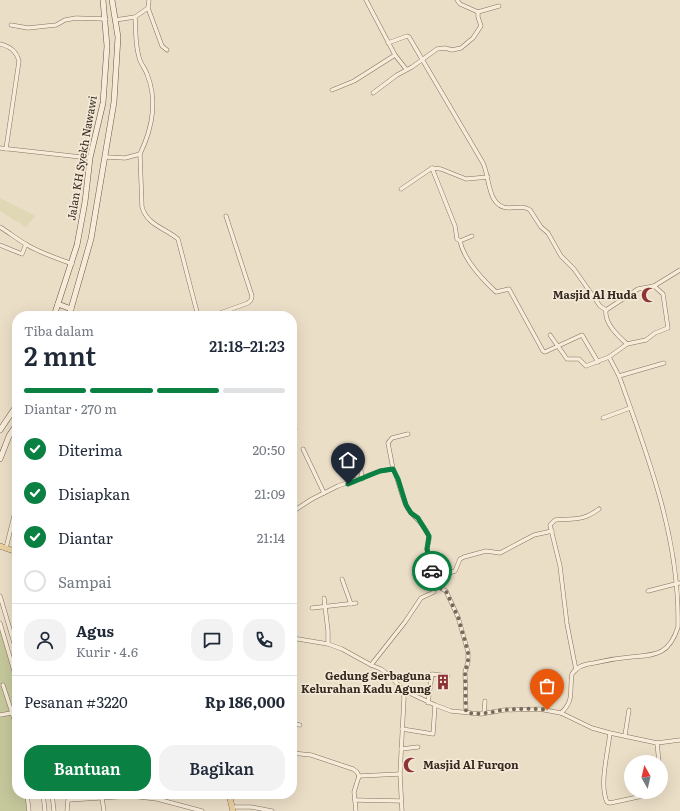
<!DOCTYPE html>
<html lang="id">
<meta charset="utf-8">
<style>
:root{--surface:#fff;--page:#f2f2f3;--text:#1f2937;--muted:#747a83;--line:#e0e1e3;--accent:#0b8043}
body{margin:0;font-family:Literata,serif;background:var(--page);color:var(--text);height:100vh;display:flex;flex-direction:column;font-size:15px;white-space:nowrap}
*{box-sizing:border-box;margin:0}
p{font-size:13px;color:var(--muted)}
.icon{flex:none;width:22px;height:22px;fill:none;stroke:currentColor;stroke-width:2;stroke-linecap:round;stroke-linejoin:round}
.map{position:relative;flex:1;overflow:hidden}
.panel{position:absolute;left:12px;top:311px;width:285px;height:488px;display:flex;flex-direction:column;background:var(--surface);border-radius:16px;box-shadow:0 4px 16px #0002}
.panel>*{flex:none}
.needle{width:26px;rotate:352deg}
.fabs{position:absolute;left:624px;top:755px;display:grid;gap:8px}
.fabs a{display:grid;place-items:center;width:44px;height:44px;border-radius:50%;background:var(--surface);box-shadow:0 4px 16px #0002;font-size:20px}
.pin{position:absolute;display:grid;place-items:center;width:34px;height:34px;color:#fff;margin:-41px -17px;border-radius:50% 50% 50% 0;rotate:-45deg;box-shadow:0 0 4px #0007}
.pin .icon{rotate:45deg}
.courier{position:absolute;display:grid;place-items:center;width:40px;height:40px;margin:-20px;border:3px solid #0b8043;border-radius:50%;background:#fff;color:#222;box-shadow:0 1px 5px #0007}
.headline em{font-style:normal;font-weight:600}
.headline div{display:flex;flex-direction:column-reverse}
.headline{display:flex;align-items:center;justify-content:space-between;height:68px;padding:0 12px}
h1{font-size:26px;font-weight:600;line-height:30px}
.bar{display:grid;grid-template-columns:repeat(4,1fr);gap:6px 4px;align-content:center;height:48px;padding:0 12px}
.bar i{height:5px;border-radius:3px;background:var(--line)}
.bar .current{background:var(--accent)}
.bar p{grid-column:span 4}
.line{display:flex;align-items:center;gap:10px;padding:0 12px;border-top:1px solid var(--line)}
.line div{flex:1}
.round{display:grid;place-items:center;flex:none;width:42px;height:42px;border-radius:16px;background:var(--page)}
ol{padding:0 12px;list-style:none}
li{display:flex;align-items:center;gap:12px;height:44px}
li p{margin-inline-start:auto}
li .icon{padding:4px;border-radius:50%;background:var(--accent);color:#fff;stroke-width:4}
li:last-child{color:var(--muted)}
li i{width:22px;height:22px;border:2px solid var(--line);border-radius:50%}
.primary-button{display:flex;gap:8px;margin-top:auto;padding:8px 12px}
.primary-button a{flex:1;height:46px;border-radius:16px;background:var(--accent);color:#fff;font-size:16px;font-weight:600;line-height:46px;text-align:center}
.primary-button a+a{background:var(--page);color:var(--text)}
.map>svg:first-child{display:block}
</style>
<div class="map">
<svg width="680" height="811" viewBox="0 0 680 811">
<rect width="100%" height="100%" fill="#ebdec7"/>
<path fill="#e0d7b5" d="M0 198 35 216 26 227 0 211Z"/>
<path fill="#c5c89b" d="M0 623 17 680V712L13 713 17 728V794H28L30 811H0Z"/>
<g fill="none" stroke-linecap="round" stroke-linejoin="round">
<defs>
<g id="street">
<path d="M457 0 460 4 478 12"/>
<path d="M148 8 162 46 167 50"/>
<path d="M115 20 135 17 148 8 149 0"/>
<path d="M11 25 28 28 56 25 65 20 76 18 106 19"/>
<path d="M388 43 407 36 409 37 483 163C490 177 487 208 509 208 516 208 523 205 530 210L541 227 548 233 561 256 574 269 600 306 606 310C604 323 618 336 627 344L609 357 619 376C648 456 680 539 678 627 669 655 656 655 631 657 618 658 606 660 594 663 585 664 577 666 572 674 569 691 575 700 561 713"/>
<path d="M0 44C11 47 16 51 19 61L6 149"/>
<path d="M395 55 406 69"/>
<path d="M332 90 354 81 395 55 366 0"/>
<path d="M373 93 397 75 412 67 437 49 445 48 452 50 461 48 473 38 481 26 478 17V12L499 6"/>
<path d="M0 148 90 158"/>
<path d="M140 154 142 207C147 225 165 228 178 239L198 316"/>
<path d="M106 157 125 158 140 154C152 129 158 101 147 74 145 68 140 63 139 57 135 44 136 30 135 17"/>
<path d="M432 168 455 226 457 239 460 241 472 236"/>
<path d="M401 189 432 168 441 169 466 179 488 177"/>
<path d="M0 227C10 233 19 241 29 246 43 254 57 258 72 264"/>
<path d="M460 241C464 260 482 279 496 292L509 289 543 351 545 352 582 335 598 362"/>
<path d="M0 245 22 254 26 244"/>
<path d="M654 286 680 270"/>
<path d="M606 310 638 289 654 286 663 294 668 328 655 333 646 340 627 344"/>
<path d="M212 316 248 303 251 300 252 296 226 216"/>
<path d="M550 335 567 359H579L586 366 609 357"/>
<path d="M619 376 664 363"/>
<path d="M603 418 630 408"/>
<path d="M292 430 295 429"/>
<path d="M303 449 324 493"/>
<path d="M359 455 362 479"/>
<path d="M350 458 353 482"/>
<path d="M393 469C400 482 401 500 410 512 417 520 426 526 429 537 430 541 427 545 427 549 427 558 431 568 434 576L437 577 455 571 460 559 464 557 486 551 500 553 534 535 552 531"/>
<path d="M292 512 312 499 338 486 380 471 393 469 388 443 392 438 408 434"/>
<path d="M6 548 15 512"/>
<path d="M434 576 435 585 446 591 458 617 468 652V662L465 672 466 712"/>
<path d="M342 579 351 604"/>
<path d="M648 591 679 583"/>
<path d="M0 596 17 653"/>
<path d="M324 598 328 631V644"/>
<path d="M312 608 356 603"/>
<path d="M0 623 17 681"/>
<path d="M292 638 328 644 342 649 371 665 381 669 390 676 403 690 435 705 451 711 481 714 504 710 539 709 561 713 592 728 610 733 657 743 680 740"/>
<path d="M371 665 405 622 421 598 434 592"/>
<path d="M576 670 567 624 560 566 550 525 555 520C575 518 581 522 599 509"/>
<path d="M3 685 17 728"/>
<path d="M428 703 432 674 448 676"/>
<path d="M484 713 485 701"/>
<path d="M0 715 17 712"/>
<path d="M292 724 300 725"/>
<path d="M402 729 433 734 435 705"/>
<path d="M610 733C608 752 599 785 607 802L610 803 652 794 655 792"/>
<path d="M625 735 629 710"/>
<path d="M657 743 659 762"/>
<path d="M401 749 418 747"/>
<path d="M292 753 311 755 353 769 357 772 359 776 400 774"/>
<path d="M27 794 29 811"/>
<path d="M43 794 45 811"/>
<path d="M52 794 54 811"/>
<path d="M102 798 104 811"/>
<path d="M355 800 401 801"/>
<path d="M232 807H251L272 811"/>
<path d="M67 811 68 800 131 796 157 799 202 811"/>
<path d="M356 811 354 792 359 776"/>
<path d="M402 811 400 774 404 698 403 690"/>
</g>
<g id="secondary">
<path d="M58 304 71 309"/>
<path d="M54 316 77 245 85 202 90 158 103 103 107 46 103 0"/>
<path d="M69 316 91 239 114 102 118 37 112 0"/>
<path d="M0 430 17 405"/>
<path d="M0 459 9 436 17 424"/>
</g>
<g id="primary">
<path d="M0 546 17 552"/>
<path d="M229 794 233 811"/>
</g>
</defs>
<use href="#street" stroke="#85715e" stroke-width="4.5"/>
<use href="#secondary" stroke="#675241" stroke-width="6"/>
<use href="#primary" stroke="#534031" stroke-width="6"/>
<use href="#street" stroke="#f6ecd9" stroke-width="3.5"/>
<use href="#secondary" stroke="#f6ecd9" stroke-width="5"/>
<use href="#primary" stroke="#ead1a2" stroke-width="5.5"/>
</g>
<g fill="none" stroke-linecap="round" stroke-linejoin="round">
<path stroke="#75695a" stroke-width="4" stroke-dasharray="0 7.2" d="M432 571 434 585 446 591 458 617 468 652V662L465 672 466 712C478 716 491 712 503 710 517 709 533 708 547 710"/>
<path stroke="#0b8043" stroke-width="5" d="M348 484 380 471 393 469 398 479 406 505 411 513 418 518 429 536 427 549 432 571"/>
</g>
<defs>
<symbol id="mosque-bare" viewBox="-9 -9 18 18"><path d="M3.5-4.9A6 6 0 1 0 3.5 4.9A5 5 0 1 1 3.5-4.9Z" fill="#8e3337" stroke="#f3e9d6" stroke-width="2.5" paint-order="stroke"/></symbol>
<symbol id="building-bare" viewBox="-9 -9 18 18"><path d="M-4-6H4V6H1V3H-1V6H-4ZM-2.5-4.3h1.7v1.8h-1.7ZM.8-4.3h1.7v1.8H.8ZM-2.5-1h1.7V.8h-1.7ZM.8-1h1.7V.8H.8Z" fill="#8e3337" stroke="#f3e9d6" stroke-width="2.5" paint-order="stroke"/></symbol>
</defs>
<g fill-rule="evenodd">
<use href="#mosque-bare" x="638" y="284" width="22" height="22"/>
<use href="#building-bare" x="432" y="671" width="22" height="22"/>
<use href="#mosque-bare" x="400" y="754" width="22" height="22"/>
</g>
<g text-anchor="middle" stroke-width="3.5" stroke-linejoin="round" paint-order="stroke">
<g font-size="11" fill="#362a20" stroke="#f3e9d6">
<text transform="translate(82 158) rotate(-80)" y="4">Jalan KH Syekh Nawawi</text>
</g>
<g font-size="11" font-weight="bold" fill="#362a20" stroke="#f3e9d6" text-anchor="end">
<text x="637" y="299">Masjid Al Huda</text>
<text x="431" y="680">Gedung Serbaguna<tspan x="431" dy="13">Kelurahan Kadu Agung</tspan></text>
<text x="423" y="769" text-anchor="start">Masjid Al Furqon</text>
</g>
</g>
</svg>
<div class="fabs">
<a><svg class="needle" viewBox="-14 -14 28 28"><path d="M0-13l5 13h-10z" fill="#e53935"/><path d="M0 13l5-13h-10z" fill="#747a83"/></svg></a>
</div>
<div class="pin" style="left:547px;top:710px;background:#ea580c"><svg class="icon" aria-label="bag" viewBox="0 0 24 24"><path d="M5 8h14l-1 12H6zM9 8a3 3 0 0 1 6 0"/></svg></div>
<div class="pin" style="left:348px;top:484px;background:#1f2937"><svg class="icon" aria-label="home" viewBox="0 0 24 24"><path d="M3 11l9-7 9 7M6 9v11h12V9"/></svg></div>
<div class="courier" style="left:432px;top:571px"><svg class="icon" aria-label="car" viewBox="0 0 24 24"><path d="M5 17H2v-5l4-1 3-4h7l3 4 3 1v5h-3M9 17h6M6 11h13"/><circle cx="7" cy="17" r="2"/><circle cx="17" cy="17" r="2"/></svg></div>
<section class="panel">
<div class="headline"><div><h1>2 mnt</h1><p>Tiba dalam</p></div><em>21:18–21:23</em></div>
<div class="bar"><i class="current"></i><i class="current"></i><i class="current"></i><i></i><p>Diantar · 270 m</p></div>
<ol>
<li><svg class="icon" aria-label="check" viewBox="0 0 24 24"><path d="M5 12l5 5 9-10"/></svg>Diterima<p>20:50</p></li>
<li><svg class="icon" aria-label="check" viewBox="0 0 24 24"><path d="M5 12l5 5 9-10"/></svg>Disiapkan<p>21:09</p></li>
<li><svg class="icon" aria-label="check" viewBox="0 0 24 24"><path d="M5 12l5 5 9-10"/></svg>Diantar<p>21:14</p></li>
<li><i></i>Sampai</li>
</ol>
<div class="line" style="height:72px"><a class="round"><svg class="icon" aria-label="person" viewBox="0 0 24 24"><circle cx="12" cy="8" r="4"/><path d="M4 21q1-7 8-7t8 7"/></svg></a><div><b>Agus</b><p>Kurir · 4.6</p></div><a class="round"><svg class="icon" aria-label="chat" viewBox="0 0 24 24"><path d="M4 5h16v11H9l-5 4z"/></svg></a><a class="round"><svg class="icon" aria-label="phone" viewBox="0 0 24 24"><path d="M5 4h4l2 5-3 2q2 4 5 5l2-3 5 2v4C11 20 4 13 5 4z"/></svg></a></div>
<div class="line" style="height:52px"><div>Pesanan #3220</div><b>Rp 186,000</b></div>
<div class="primary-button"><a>Bantuan</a><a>Bagikan</a></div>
</section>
</div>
